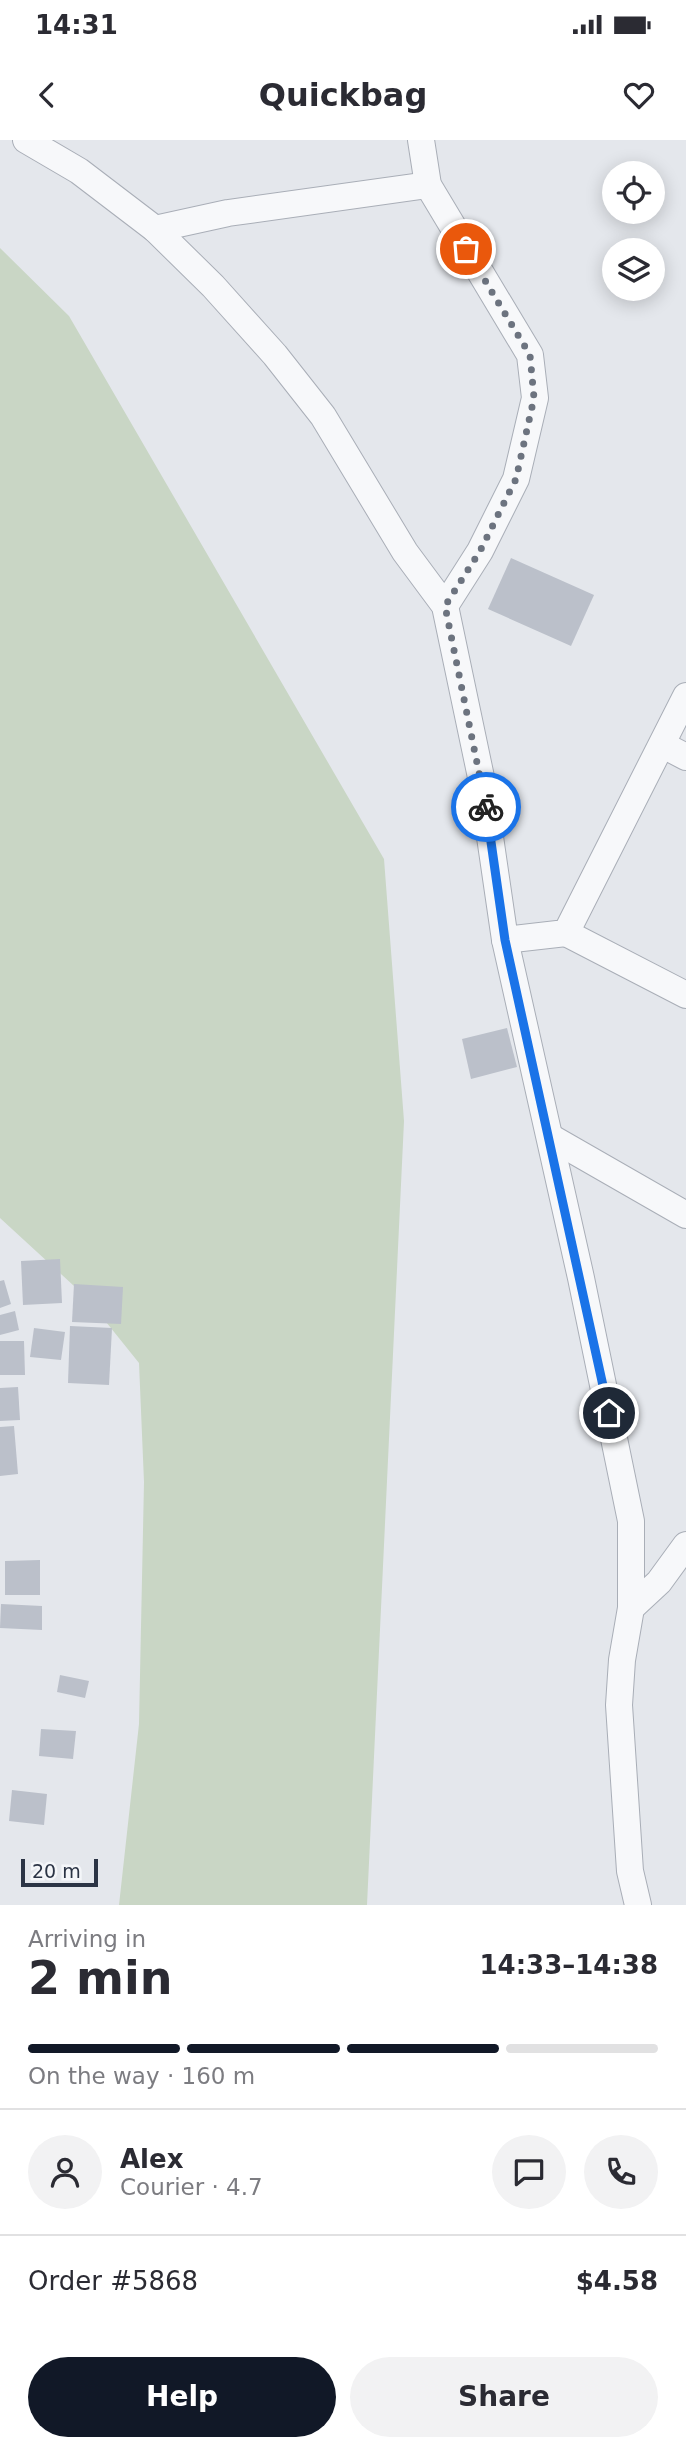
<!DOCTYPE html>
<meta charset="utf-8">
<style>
:root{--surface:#fff;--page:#f2f2f3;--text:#2b2b33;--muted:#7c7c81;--line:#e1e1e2;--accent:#111827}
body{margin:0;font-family:"DejaVu Sans",sans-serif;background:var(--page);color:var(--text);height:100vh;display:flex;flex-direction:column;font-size:26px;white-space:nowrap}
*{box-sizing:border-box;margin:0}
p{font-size:23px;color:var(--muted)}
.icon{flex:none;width:38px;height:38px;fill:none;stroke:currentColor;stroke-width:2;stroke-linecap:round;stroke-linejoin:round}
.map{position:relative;height:1765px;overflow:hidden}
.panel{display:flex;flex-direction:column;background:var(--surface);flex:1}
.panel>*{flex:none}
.fabs{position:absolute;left:602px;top:21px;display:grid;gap:14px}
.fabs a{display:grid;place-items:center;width:63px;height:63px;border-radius:50%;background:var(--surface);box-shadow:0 4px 18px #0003;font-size:35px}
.scale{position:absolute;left:21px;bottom:18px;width:77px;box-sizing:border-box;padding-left:7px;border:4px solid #2b3445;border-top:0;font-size:19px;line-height:24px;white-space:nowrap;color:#2b3445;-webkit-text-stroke:5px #f4f6f9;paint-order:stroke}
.pin{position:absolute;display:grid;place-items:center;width:60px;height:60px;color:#fff;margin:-30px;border:4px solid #fff;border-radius:50%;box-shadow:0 2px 7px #0007}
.courier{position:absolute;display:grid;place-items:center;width:70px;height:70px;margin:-35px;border:5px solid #1a73e8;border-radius:50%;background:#fff;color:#222;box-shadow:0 2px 9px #0007}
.summary em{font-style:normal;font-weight:700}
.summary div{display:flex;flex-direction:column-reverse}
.summary{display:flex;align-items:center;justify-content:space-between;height:119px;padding:0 28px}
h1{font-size:46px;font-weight:700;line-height:52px}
.bar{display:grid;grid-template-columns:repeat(4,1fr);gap:10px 7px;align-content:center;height:84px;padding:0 28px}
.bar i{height:9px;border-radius:5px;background:var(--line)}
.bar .on{background:var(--accent)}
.bar p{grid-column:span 4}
.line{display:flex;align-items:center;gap:18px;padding:0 28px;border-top:2px solid var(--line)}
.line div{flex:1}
.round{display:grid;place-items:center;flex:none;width:74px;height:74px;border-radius:37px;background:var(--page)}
.primary-button{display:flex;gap:14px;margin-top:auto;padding:14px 28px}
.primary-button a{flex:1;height:80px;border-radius:42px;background:var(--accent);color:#fff;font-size:28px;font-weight:700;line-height:80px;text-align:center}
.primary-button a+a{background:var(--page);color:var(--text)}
.status{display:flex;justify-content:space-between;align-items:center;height:49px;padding:0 35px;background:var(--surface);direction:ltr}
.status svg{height:19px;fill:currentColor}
header{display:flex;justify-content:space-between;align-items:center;height:91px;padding:0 28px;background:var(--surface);font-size:32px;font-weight:700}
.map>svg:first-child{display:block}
</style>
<div class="status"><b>14:31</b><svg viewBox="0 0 49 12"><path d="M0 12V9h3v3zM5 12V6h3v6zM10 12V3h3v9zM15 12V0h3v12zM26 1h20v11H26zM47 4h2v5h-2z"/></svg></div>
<header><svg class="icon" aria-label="back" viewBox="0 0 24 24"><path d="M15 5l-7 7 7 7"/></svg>Quickbag<svg class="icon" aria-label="heart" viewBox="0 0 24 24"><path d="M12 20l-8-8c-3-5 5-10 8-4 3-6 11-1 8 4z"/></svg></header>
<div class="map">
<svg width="686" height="1765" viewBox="0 0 686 1765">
<rect width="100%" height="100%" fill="#e4e7ec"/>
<path fill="#c9d6c5" d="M0 108 69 176 384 719 404 981 367 1765H119L139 1584 144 1342 139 1223 86 1157 0 1078Z"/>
<g fill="#bbc0ca">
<path d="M511 418 594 455 571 506 488 469Z"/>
<path d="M507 888 517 927 471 939 462 899Z"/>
<path d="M60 1119 62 1163 23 1165 21 1121Z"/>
<path d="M4 1140 11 1164 0 1168V1141Z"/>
<path d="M74 1144 123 1147 121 1184 72 1182Z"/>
<path d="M15 1171 19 1190 0 1195V1175Z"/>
<path d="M70 1186 112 1188 109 1245 68 1243Z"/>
<path d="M34 1188 65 1192 61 1220 30 1217Z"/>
<path d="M0 1201H24L25 1235H0Z"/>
<path d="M18 1247 20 1280 0 1281V1248Z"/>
<path d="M14 1286 18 1334 0 1336V1287Z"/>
<path d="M40 1420V1455H5V1421Z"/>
<path d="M1 1464 42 1466V1490L0 1488Z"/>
<path d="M60 1535 89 1541 85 1558 57 1552Z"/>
<path d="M41 1589 76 1591 73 1619 39 1616Z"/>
<path d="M12 1650 47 1654 44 1685 9 1681Z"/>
</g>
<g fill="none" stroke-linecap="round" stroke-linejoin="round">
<defs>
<g id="minor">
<path d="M26 0 79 31 155 89 213 146 275 215 323 276 405 412 445 466 482 642 505 800 581 1138 631 1381V1468L622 1520 619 1565 630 1731 638 1765"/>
<path d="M421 0 428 45 530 215 535 258 516 339 480 411 445 466"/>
<path d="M155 89 228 73 428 45"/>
<path d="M663 605 686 617"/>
<path d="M566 793 686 855"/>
<path d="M505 800 566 793 686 556"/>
<path d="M550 997 686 1075"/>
<path d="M631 1468 659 1442 686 1405"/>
</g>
</defs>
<use href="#minor" stroke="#a9aeb7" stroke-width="28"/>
<use href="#minor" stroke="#f7f8fa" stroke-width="26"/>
</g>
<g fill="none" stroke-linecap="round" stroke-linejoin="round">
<path stroke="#6c737f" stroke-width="7" stroke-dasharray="0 12.6" d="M466 109 530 215 534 258 516 339 480 411 445 466 486 667"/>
<path stroke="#1a73e8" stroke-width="9" d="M486 667 505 800 609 1273"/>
</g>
</svg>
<div class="fabs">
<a><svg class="icon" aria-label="locate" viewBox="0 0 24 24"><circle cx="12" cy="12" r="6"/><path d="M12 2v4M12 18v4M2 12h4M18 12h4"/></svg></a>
<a><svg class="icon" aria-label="layers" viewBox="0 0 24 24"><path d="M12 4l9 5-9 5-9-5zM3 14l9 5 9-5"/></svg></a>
</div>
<div class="scale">20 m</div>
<div class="pin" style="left:466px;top:109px;background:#ea580c"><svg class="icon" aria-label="bag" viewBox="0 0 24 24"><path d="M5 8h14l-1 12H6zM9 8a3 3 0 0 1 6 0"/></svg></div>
<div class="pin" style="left:609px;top:1273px;background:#1f2937"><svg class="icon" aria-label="home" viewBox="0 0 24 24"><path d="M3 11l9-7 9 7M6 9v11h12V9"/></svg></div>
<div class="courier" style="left:486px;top:667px"><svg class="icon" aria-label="bike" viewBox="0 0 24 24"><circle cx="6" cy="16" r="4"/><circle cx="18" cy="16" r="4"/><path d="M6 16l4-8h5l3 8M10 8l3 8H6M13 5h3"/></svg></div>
</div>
<section class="panel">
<div class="summary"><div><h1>2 min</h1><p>Arriving in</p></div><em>14:33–14:38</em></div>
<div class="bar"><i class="on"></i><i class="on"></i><i class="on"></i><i></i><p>On the way · 160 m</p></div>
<div class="line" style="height:126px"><a class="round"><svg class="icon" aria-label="person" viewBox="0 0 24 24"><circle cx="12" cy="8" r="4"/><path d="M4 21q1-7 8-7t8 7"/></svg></a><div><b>Alex</b><p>Courier · 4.7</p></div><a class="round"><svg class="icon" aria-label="chat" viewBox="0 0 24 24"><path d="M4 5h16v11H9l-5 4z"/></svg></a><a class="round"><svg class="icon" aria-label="phone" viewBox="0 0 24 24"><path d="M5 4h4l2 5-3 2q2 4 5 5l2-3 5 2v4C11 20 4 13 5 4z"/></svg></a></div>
<div class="line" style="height:91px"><div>Order #5868</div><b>$4.58</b></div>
<div class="primary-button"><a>Help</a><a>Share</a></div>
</section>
